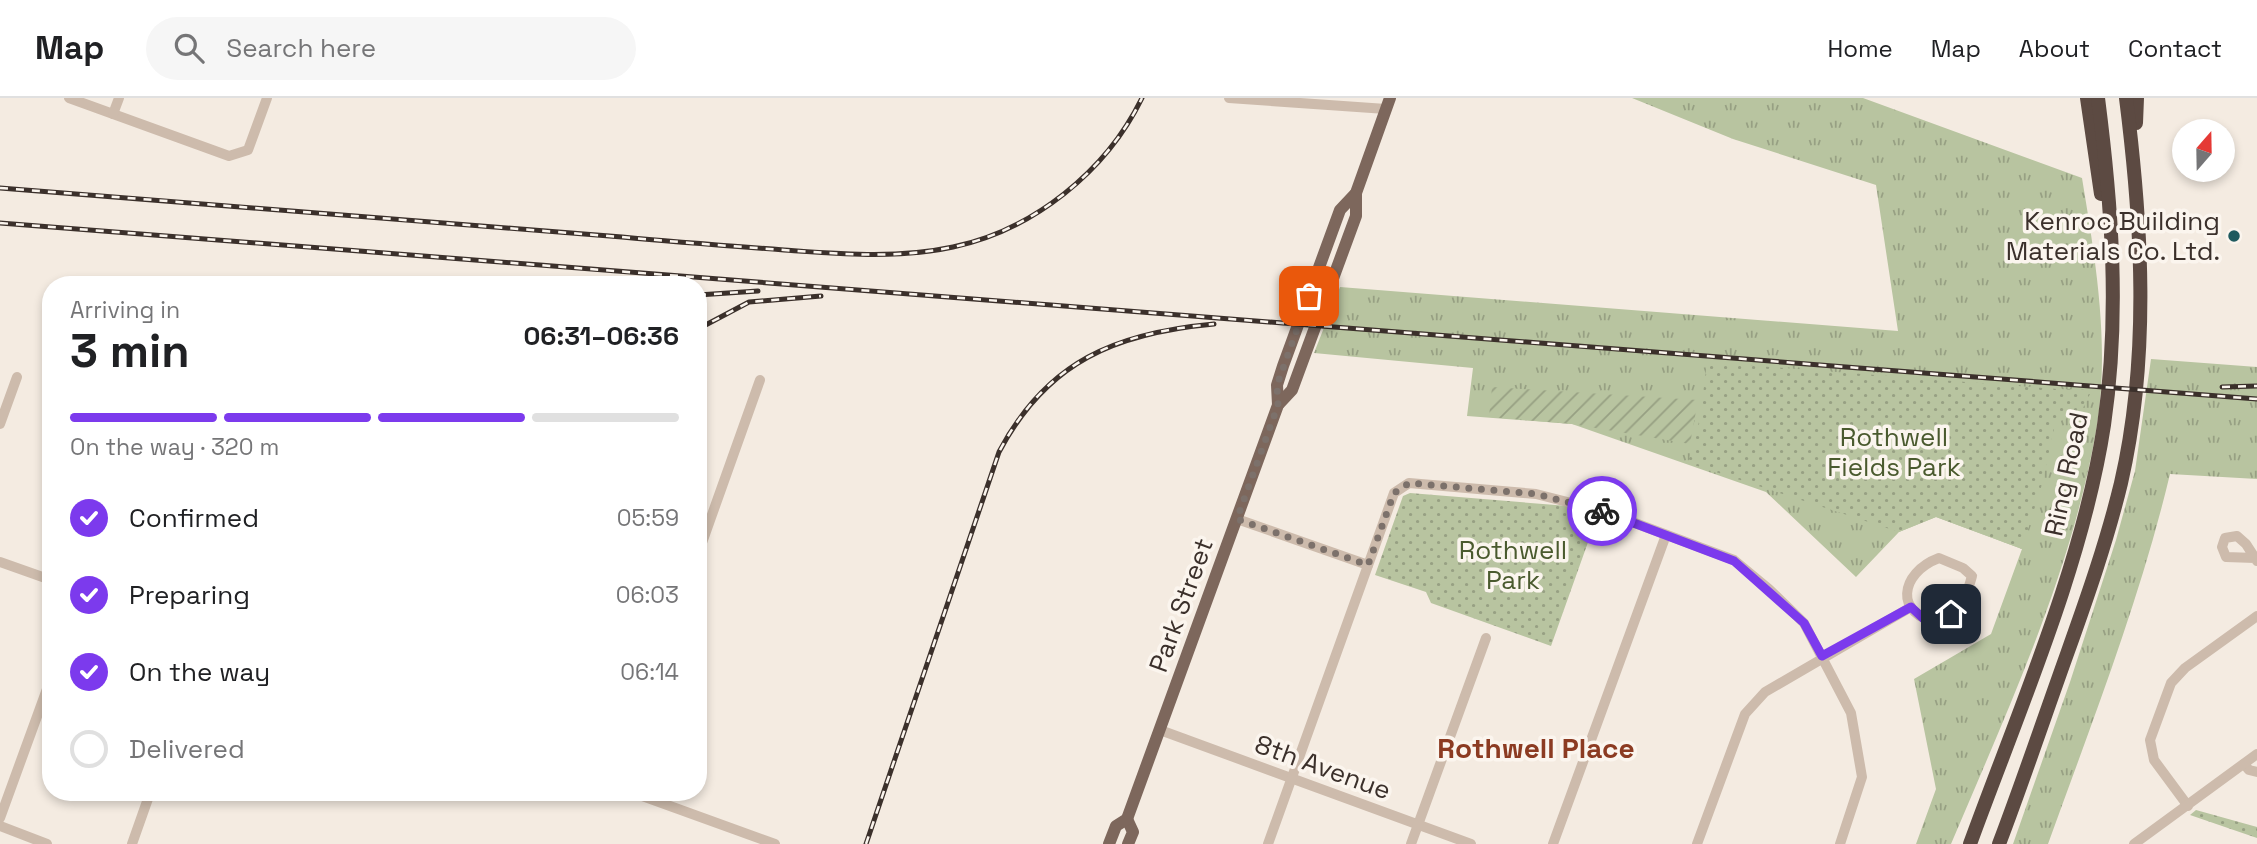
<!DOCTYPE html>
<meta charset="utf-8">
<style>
:root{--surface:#fff;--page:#f6f6f6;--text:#202124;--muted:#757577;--line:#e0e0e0;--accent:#7c3aed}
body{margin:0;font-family:"Space Grotesk",sans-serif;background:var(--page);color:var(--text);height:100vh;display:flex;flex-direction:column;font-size:26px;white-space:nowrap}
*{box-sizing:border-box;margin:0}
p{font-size:23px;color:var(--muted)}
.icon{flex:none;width:38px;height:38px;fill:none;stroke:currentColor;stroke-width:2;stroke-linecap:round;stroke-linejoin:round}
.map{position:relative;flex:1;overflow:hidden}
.panel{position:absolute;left:42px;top:178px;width:665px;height:525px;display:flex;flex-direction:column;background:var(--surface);border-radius:28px;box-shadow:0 4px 10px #0003}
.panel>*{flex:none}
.needle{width:46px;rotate:20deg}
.buttons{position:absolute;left:2172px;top:21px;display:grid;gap:14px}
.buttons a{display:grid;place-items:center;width:63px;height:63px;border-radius:50%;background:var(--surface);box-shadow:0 4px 10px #0003;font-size:35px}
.pin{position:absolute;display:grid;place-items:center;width:60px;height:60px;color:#fff;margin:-30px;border-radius:14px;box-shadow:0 4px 10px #0006}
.courier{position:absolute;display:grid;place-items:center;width:70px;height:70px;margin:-35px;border:5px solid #7c3aed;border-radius:50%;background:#fff;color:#222;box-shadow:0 2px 9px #0007}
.headline em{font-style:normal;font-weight:800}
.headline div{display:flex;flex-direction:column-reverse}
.headline{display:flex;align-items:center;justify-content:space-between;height:119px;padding:0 28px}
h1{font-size:46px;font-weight:800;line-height:52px}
.bar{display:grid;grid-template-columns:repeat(4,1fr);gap:10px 7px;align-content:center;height:84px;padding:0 28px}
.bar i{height:9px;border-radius:5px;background:var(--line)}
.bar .on{background:var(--accent)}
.bar p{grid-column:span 4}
ol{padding:0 28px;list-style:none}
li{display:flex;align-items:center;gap:21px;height:77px}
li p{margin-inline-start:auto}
li .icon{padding:7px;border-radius:50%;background:var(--accent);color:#fff;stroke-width:4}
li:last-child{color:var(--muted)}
li i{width:38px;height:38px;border:4px solid var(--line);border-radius:50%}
header{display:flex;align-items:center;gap:42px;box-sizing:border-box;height:98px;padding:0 35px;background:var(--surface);border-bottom:2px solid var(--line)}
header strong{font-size:33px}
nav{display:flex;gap:38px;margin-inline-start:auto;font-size:24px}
.search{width:490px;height:63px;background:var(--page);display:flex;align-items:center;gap:18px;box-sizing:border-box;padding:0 24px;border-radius:38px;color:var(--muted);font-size:26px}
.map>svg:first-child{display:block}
</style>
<header>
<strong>Map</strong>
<div class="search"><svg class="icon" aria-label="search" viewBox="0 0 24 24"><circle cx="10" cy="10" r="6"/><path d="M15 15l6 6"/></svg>Search here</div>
<nav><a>Home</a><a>Map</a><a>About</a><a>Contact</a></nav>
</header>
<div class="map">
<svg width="2257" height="746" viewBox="0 0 2257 746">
<defs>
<pattern id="grass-tufts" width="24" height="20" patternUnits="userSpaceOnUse" patternTransform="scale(1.75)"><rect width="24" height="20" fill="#b8c4a0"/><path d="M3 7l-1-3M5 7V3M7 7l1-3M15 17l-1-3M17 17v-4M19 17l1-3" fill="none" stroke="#97a083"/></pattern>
<pattern id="park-dots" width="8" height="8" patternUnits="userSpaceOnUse" patternTransform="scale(1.75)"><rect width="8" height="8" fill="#b8c4a0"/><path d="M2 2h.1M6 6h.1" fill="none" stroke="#97a083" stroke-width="1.8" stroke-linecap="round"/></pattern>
<pattern id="garden-furrows" width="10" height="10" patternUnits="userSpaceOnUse" patternTransform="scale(1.75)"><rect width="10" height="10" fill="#b8c4a0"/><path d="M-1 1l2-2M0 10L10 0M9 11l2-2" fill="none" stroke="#97a083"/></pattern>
</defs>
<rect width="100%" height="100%" fill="#f4ebe1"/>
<g fill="url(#grass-tufts)">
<path d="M1632 0H1863L2082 80C2095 159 2110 246 2097 327 2073 472 2008 611 1951 746H1916L1936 691 1914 581 1991 536 2022 451 1936 419 1899 434 1856 479 1766 394 1572 326 1467 318 1473 270 1314 255 1340 189 1898 233 1876 87 1733 41Z"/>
<path d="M2151 261 2257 269V381L2170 376C2140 502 2092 624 2048 746H2013L2070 584 2116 442 2135 373Z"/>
</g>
<g fill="url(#park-dots)">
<path d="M1707 264 2057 291 2092 292 2082 312 2055 326 2042 386 2022 451 1936 419 1899 434 1688 365 1700 320Z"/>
<path d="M1410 395 1568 408 1597 419 1551 548 1431 505 1426 494 1375 477 1403 398Z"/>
<path d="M2196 712 2257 729V740L2190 717Z"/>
</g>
<path fill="url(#garden-furrows)" d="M1492 289 1698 302 1690 346 1572 326 1489 319Z"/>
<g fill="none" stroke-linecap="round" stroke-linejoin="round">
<g stroke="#cdbbac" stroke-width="10">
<path d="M69 0 229 58 248 52 267 0"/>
<path d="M1229 0 1386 11"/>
<path d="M113 16 119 0"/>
<path d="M0 326 17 279"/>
<path d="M1237 421 1368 467"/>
<path d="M698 456 760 282"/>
<path d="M1939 460 1963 470 1972 478 1963 509 1939 524C1894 518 1899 475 1939 460Z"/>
<path d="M2255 460 2226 459 2222 449 2225 440 2237 438 2246 446 2257 463"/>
<path d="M0 464 51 482"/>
<path d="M1160 632 1471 746"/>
<path d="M2244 666 2249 672 2257 674"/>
<path d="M634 695 775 746"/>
<path d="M2188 708 2154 662 2150 642 2171 585 2185 570 2257 518"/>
<path d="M0 720 51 580"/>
<path d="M0 728 47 746"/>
<path d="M132 746 150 695"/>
<path d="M1268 746 1394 395 1409 385 1536 396 1603 413 1734 462 1769 491 1804 525 1851 615 1862 679 1840 746"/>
<path d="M1411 746 1486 540"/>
<path d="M1553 746 1666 437"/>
<path d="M1697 746 1745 616 1765 594 1911 509"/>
<path d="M2134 746 2257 656"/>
</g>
<g stroke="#7d675c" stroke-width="12">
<path d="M1278 307 1277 287 1283 268 1340 112 1356 95 1390 0"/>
<path d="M1127 721 1133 734 1128 746"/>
<path d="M1109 746 1116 728 1127 721 1278 307 1292 292 1356 118V95"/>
</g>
<g stroke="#5c4a42" stroke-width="14">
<path d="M2087 0 2101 96"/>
<path d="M2136 25 2137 0"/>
<path d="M1970 746C2018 614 2083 466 2104 327 2120 218 2112 109 2098 0"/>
<path d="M1999 746C2023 683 2044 620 2067 556 2087 500 2107 443 2121 385 2150 259 2142 126 2126 0"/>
</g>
<defs>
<g id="rail">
<path d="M0 90C207 106 414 123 622 139 676 144 730 148 784 152 841 156 897 161 953 149 1033 132 1106 74 1142 0"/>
<path d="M0 125 2257 301"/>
<path d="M698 197 758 193"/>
<path d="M698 231 749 204 821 198"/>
<path d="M2222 289 2257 288"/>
<path d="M866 746 999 354C1047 263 1116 235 1214 226"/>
</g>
</defs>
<use href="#rail" stroke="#3b302b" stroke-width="5"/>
<use href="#rail" stroke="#fbf5ee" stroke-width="2.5" stroke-dasharray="8" stroke-linecap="butt"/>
</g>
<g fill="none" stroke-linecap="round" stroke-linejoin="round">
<path stroke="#7c716b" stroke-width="7" stroke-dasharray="0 12.6" d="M1309 198 1277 287 1278 307 1237 421 1368 467 1394 395 1409 385 1536 396 1602 413"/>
<path stroke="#7c3aed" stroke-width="9" d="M1602 413 1734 463 1804 525 1822 558 1911 509 1925 522 1939 524 1951 516"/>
</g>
<circle fill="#1f5a5e" stroke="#fbf5ee" stroke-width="2.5" cx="2234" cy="138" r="7"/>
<g text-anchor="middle" stroke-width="7" stroke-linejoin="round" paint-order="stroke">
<g font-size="26" fill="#3b302b" stroke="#fbf5ee" text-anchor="end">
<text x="2220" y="132">Kenroc Building<tspan x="2220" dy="30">Materials Co. Ltd.</tspan></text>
</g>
<g font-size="26" fill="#4a5a2e" stroke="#fbf5ee">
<text x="1894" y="348">Rothwell<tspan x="1894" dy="30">Fields Park</tspan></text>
<text x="1513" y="461">Rothwell<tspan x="1513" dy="30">Park</tspan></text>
</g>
<g font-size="26" fill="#3b302b" stroke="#fbf5ee">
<text transform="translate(2066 376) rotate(-78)" y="9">Ring Road</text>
<text transform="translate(1181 507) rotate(-70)" y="9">Park Street</text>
<text transform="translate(1323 669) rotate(20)" y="9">8th Avenue</text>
</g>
<g font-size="28" font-weight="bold" fill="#8c3b22" stroke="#fbf5ee">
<text x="1536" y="660">Rothwell Place</text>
</g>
</g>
</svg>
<div class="buttons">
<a><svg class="needle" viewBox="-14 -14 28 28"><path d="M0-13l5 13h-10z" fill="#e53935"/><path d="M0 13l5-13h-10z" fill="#757577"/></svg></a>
</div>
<div class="pin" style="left:1309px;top:198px;background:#ea580c"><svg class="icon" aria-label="bag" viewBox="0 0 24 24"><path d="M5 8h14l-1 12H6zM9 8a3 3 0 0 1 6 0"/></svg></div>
<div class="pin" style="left:1951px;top:516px;background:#1f2937"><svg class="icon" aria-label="home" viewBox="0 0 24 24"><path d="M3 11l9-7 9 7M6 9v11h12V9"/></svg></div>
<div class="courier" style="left:1602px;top:413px"><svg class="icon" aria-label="bike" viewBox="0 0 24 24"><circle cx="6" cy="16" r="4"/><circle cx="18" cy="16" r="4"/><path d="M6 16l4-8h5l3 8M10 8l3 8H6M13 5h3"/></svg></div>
<section class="panel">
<div class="headline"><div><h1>3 min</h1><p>Arriving in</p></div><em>06:31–06:36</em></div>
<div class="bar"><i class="on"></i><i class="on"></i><i class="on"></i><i></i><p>On the way · 320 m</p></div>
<ol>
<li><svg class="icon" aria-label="check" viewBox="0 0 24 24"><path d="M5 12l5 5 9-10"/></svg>Confirmed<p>05:59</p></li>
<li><svg class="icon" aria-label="check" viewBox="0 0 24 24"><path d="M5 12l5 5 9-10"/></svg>Preparing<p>06:03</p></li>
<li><svg class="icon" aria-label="check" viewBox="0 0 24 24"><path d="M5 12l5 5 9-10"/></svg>On the way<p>06:14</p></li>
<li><i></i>Delivered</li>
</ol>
</section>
</div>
